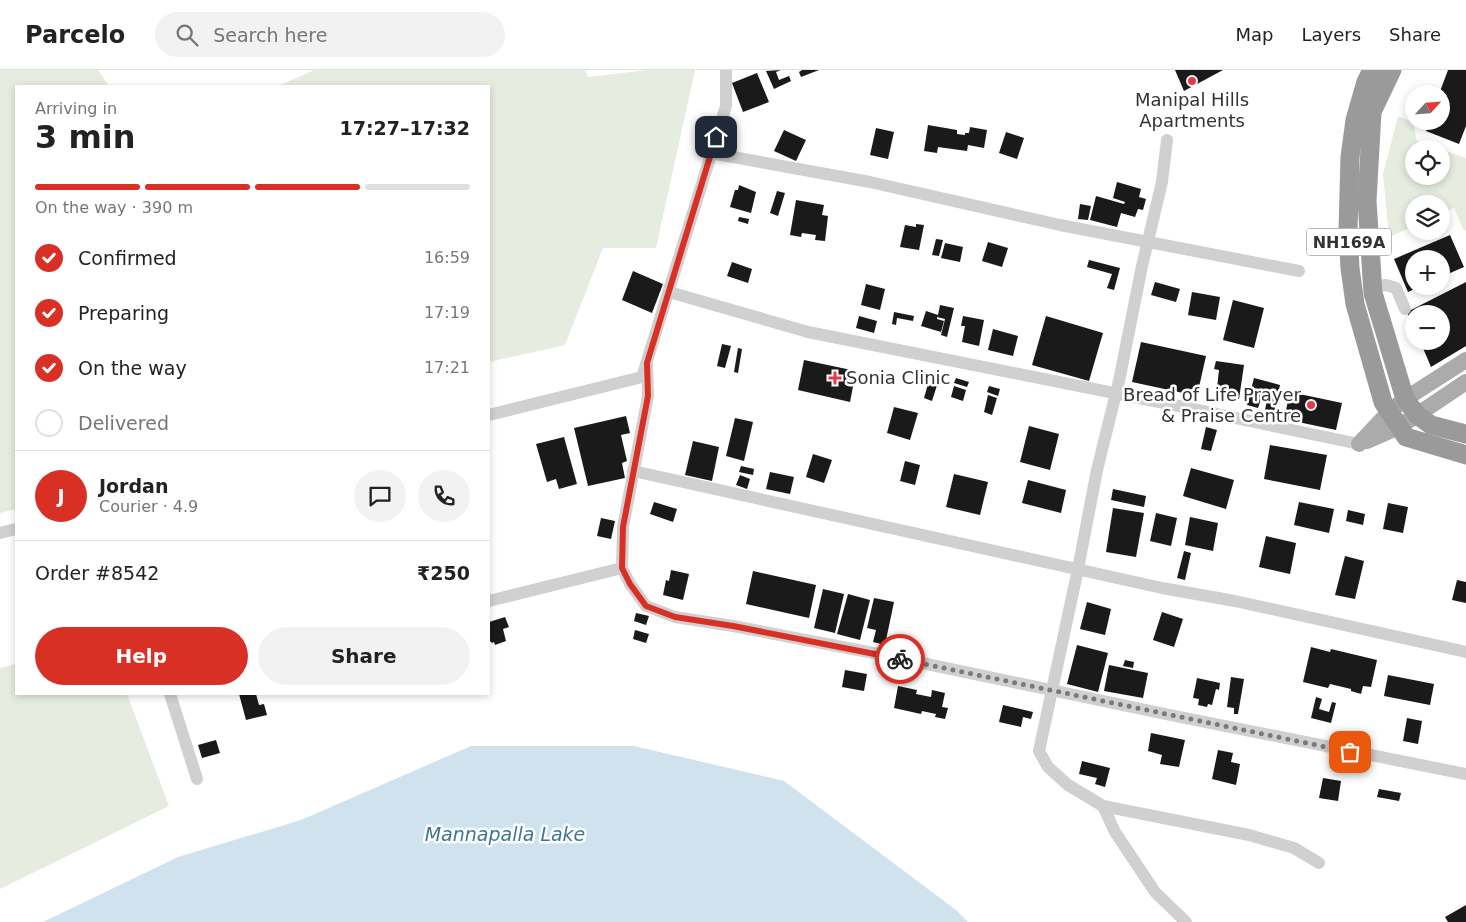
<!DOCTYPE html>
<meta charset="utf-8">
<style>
:root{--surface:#fff;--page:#f2f2f2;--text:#222;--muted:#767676;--line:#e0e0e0;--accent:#d93025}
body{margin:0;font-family:"DejaVu Sans",sans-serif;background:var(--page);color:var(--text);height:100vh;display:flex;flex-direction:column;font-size:19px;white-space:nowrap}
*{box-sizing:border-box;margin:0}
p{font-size:16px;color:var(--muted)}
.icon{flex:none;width:28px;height:28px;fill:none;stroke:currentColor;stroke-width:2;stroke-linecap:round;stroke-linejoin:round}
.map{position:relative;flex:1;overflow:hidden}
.side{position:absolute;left:15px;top:15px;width:475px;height:610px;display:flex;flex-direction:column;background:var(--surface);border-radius:0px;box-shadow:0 2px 8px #0003}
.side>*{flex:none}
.needle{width:32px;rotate:64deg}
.tools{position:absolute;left:1405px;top:15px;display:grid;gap:10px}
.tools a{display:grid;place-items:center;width:45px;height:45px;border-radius:50%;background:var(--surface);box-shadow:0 2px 8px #0003;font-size:25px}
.pin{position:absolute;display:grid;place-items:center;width:42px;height:42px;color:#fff;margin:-21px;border-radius:10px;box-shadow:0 2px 8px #0006}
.courier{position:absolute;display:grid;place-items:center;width:50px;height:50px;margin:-25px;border:4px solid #d93025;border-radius:50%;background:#fff;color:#222;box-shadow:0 1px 6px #0007}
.head em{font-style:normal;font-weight:800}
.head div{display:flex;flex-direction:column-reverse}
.head{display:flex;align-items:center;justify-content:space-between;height:85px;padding:0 20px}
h1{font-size:32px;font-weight:800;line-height:38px}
.bar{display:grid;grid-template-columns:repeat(4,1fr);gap:8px 5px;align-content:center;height:60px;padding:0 20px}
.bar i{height:6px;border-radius:4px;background:var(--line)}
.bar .selected{background:var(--accent)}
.bar p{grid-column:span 4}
.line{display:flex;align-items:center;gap:12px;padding:0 20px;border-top:1px solid var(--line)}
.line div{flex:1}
.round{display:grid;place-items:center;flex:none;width:52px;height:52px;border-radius:26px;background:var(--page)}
ol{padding:0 20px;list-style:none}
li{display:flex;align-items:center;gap:15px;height:55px}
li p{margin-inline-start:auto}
li .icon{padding:5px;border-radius:50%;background:var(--accent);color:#fff;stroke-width:4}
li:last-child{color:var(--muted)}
li i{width:28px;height:28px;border:2px solid var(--line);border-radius:50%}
.primary-button{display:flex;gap:10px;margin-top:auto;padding:10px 20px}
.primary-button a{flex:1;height:58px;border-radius:30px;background:var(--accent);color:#fff;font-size:20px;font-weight:800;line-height:58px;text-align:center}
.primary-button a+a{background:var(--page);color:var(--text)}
header{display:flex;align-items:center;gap:30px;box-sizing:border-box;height:70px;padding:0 25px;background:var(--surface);border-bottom:1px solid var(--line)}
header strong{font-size:24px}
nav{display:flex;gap:28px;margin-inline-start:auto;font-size:18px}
.search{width:350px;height:45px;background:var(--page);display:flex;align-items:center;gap:12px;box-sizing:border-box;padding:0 18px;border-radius:28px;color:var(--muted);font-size:19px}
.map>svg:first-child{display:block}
</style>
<header>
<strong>Parcelo</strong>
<div class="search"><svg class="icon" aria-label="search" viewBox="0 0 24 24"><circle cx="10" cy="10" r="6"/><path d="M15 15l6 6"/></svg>Search here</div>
<nav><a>Map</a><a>Layers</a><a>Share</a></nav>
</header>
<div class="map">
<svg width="1466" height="852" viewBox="0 0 1466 852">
<rect width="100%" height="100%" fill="#fff"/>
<g fill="#e6ecdf">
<path d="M0 0H98L109 16H16V439L0 443Z"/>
<path d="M314 0H585L588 7 647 0H695L656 178H603L565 275 489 292V16H279Z"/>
<path d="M1398 46 1413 52 1417 71 1440 79H1414V106H1441V79L1466 88V161L1463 159 1454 138 1441 144V134H1414V156L1389 167 1383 104Z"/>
<path d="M16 594V624H127L169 736 0 819V598Z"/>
</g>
<path fill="#cfe2ee" d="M471 676H634L784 711 956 840 968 852H43L178 787 301 750Z"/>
<g fill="#1a1a1a">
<path d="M781 0 776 2 779 10 789 6 791 11 774 19 766 1Z"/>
<path d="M802 0H819L801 7 799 2Z"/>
<path d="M1175 0H1223L1184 21Z"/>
<path d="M1448 0H1466V56L1459 74 1426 61 1429 51H1441V24H1439Z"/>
<path d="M757 3 769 32 743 42 732 13Z"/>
<path d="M928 55 957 60V64L965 65V63H969L970 57 987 60 984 78 968 75 967 81 938 77 937 83 924 81Z"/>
<path d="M876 58 894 62 888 89 870 85Z"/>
<path d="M784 60 806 70 796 91 774 81Z"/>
<path d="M1006 62 1024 68 1017 89 999 83Z"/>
<path d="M1117 112 1141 119 1139 127 1146 129 1143 140 1138 139 1135 147 1121 143 1117 157 1090 150 1096 126 1124 134 1125 132 1113 128Z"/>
<path d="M739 115 756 122 751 143 730 137 735 120H738Z"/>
<path d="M777 121 785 123 778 146 770 143Z"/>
<path d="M796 130 824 135 822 145 828 146 825 171 815 170 816 165 802 163 801 167 790 165Z"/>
<path d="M1080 134 1091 136 1088 150 1078 149Z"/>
<path d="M739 147 749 149 748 154 738 151Z"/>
<path d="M916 154 924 155 919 180 900 177 905 155 916 157Z"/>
<path d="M1450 165 1464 197 1441 207V189H1414V216H1421L1408 222 1394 189Z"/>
<path d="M936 169 943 170 939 186 932 185Z"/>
<path d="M988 172 1008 178 1002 197 982 191Z"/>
<path d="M945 173 963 177 960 192 941 188Z"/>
<path d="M1089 190 1120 198 1114 220 1107 218 1112 204 1087 197Z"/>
<path d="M732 192 752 199 748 213 727 206Z"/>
<path d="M633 201 663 214 652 243 622 230Z"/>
<path d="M1155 212 1180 219 1176 232 1151 225Z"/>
<path d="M1466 212V276L1431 297 1420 271H1441V244H1414V258L1407 242Z"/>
<path d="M866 214 885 219 880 240 861 235Z"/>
<path d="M1192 222 1220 227 1216 250 1188 245Z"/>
<path d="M1233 230 1264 238 1254 278 1223 270Z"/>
<path d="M940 235 954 238 947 267 941 265 945 249 937 247V249L944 251 941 262 921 256 926 241 938 245Z"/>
<path d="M894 242 914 246 913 251 897 248 896 255 892 254Z"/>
<path d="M859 246 877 251 874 263 856 258Z"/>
<path d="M963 246 984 250 979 276 962 272 965 256H961Z"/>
<path d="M1046 246 1103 263 1089 311 1032 295Z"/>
<path d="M993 259 1018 266 1013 286 988 280Z"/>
<path d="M1141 272 1206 286 1197 326 1132 312Z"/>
<path d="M722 274 731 276 725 298 717 296Z"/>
<path d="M738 278 742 279 738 303 734 302Z"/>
<path d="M804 290 856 301 850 332 798 320Z"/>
<path d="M1216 291 1244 295 1239 329 1226 327 1227 320 1217 318 1219 300 1214 299Z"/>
<path d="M930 307 939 309 932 331 924 328Z"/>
<path d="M956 308 969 312 967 317 954 313Z"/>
<path d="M1254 308 1280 315 1274 342 1265 340 1267 330 1261 329 1258 338 1247 335Z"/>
<path d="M954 316 966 320 963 331 951 327Z"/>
<path d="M989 316 1000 319 998 326 987 322Z"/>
<path d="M1290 322 1342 333 1336 360 1284 349Z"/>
<path d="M988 325 997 328 992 345 984 342Z"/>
<path d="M894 337 918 343 910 370 887 363Z"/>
<path d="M626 346 630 363 621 365 627 391 622 393 625 408 588 416 574 358Z"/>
<path d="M735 348 753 352 744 391 726 386Z"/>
<path d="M1029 356 1059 364 1050 400 1020 392Z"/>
<path d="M1206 357 1217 360 1211 381 1201 379Z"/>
<path d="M564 367 577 414 559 419 556 409 547 412 536 374Z"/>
<path d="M693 371 719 377 712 411 685 405Z"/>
<path d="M1270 375 1327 385 1320 420 1264 409Z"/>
<path d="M813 384 832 390 824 413 806 407Z"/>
<path d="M905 391 920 395 915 415 900 411Z"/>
<path d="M741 396 754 399 753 405 739 402Z"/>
<path d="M1191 398 1234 410 1226 439 1183 426Z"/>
<path d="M770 402 794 407 790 424 766 419Z"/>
<path d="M954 404 988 412 980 445 946 437Z"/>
<path d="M740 405 750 409 747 419 736 415Z"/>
<path d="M1028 410 1066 420 1061 443 1022 433Z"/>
<path d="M1113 419 1146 426 1144 437 1111 430Z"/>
<path d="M654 432 677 439 673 452 650 444Z"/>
<path d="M1299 432 1334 439 1329 463 1294 455Z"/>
<path d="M1388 433 1408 437 1403 463 1383 459Z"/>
<path d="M1113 438 1144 443 1136 487 1106 482Z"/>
<path d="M1348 440 1365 444 1363 455 1346 451Z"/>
<path d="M1156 443 1177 448 1171 476 1150 471Z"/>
<path d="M1190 447 1218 453 1213 481 1185 475Z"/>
<path d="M601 448 615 451 611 469 597 466Z"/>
<path d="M1266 466 1296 473 1290 504 1259 497Z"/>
<path d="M1184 481 1191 483 1185 510 1177 508Z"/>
<path d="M1345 486 1364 491 1355 529 1335 525Z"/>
<path d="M671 500 689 504 683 530 663 525 666 510 669 511Z"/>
<path d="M753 501 816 515 809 548 746 534Z"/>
<path d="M1457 510 1466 512V533L1452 530Z"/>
<path d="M823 519 844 524 835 563 814 558Z"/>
<path d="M848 524 870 530 860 570 837 564Z"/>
<path d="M874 528 894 532 885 575 873 572 876 560 867 558Z"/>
<path d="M1087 532 1111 539 1105 565 1080 559Z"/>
<path d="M1162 542 1183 549 1174 577 1153 570Z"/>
<path d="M636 543 649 546 646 555 634 551Z"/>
<path d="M505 547 509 557 503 559 506 571 495 575 494 572 492 573 489 570V552Z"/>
<path d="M635 560 649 564 646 573 633 569Z"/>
<path d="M1077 575 1108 583 1098 622 1067 614Z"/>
<path d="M1311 577 1330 582 1331 579 1377 590 1371 617 1363 616 1361 624 1351 621V619L1330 614 1328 618 1303 612Z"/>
<path d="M1125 590 1134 592 1133 598 1123 596Z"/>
<path d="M1109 595 1148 603 1143 628 1104 621Z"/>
<path d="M845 600 867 604 864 621 842 617Z"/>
<path d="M1388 605 1434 614 1430 635 1384 626Z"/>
<path d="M1231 607 1244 609 1238 644H1234V638L1227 637Z"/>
<path d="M1197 608 1220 613 1219 620 1216 619 1212 635 1208 634 1207 637 1198 635 1199 629 1193 628Z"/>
<path d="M898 616 917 620 916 624 931 627 932 620 945 623 942 637 948 638 945 649 935 647 936 644 922 641 921 644 894 638Z"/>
<path d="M239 624H256L259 635 264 634 267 645 246 650Z"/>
<path d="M1316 627 1322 629 1319 639 1329 642 1332 632 1336 633 1331 653 1311 648Z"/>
<path d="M1003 635 1033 642 1031 649 1023 647 1021 657 999 652Z"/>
<path d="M1407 648 1422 651 1418 674 1403 671Z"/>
<path d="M1151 663 1185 670 1179 697 1160 694 1162 685 1148 681Z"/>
<path d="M216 670 220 683 202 688 198 675Z"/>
<path d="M1218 680 1233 683 1231 692 1240 694 1236 715 1212 709Z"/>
<path d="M1082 691 1110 698 1105 717 1095 714 1097 708 1079 704Z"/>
<path d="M1323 708 1341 711 1338 731 1319 728Z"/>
<path d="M1379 719 1401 723 1399 731 1377 727Z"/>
<path d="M1466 835V852H1448L1445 847Z"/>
</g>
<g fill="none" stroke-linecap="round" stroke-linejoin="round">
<g stroke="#d0d0d0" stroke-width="12">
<path d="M1167 70 1162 112 1142 196 1119 311 1097 400 1078 499 1039 681 1048 697 1068 715 1103 736 1115 762 1155 822 1186 852"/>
<path d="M711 83 870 112 1060 155 1299 201"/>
<path d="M1373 217 1386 215 1396 218 1405 239"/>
<path d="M669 222 808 262 1169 334 1359 374"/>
<path d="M647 293 648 326 623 457 622 498 630 514 646 536 675 547 733 556 884 585 1175 646 1466 704"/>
<path d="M489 345 642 307 726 36V0"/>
<path d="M633 401 1162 518 1235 531 1466 582"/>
<path d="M0 463 16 459"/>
<path d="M489 531 622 498"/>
<path d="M170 624 197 709"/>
<path d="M1103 736 1249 765 1294 778 1319 793"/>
</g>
<g stroke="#ababab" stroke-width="16">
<path d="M1367 371 1399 357 1466 312"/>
<path d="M1359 374 1389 342 1405 329 1466 290"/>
</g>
<g stroke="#9a9a9a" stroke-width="19">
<path d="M1372 0 1366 12 1355 50 1350 87 1348 160 1350 198 1355 234 1383 332 1406 367 1466 385"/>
<path d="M1392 0 1372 42 1367 131 1373 223 1405 329 1417 345 1431 355 1466 364"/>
</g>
</g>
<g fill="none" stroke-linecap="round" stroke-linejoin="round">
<path stroke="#7a7a7a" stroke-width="5" stroke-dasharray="0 9" d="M900 589 1350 682"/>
<path stroke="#d93025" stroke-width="6" d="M716 67 647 293 648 326 623 457 622 498 630 514 646 536 675 547 733 556 900 589"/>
</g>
<g fill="#e63946" stroke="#fff" stroke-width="2">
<circle cx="1192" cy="11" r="5"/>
<path d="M832.5 300.5h5v5h5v5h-5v5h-5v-5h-5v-5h5z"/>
<circle cx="1311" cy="335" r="5"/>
</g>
<g text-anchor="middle" stroke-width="5" stroke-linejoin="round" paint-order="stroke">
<rect fill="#fff" stroke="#707070" stroke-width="1" x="1306.5" y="158.5" width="85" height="27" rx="4"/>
<g font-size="16" font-weight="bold" fill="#333">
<text x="1349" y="178">NH169A</text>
</g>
<g font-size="18" fill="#333" stroke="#fff">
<text x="1192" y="36">Manipal Hills<tspan x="1192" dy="21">Apartments</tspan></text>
<text x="846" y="314" text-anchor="start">Sonia Clinic</text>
<text x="1301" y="331" text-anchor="end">Bread of Life Prayer<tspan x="1301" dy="21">&amp; Praise Centre</tspan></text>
</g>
<g font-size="19" font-style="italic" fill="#3f7597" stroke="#fff">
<text x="505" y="771">Mannapalla Lake</text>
</g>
</g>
</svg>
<div class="tools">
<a><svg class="needle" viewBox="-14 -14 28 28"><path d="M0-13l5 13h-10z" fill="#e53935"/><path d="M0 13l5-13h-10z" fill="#767676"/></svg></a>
<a><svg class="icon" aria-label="locate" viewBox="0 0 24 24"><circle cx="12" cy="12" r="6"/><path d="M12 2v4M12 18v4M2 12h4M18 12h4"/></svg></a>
<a><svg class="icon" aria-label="layers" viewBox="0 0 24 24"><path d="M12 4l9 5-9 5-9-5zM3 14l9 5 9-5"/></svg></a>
<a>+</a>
<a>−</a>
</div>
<div class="pin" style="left:1350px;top:682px;background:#ea580c"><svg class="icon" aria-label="bag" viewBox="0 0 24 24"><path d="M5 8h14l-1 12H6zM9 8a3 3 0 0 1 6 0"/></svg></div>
<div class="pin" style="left:716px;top:67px;background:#1f2937"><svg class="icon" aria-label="home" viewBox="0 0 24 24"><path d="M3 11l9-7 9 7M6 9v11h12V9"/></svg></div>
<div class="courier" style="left:900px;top:589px"><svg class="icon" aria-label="bike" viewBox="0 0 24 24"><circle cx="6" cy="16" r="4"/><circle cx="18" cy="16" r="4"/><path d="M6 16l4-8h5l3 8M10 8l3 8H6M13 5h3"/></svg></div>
<section class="side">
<div class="head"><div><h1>3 min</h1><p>Arriving in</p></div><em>17:27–17:32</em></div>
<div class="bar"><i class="selected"></i><i class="selected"></i><i class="selected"></i><i></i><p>On the way · 390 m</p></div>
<ol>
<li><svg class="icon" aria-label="check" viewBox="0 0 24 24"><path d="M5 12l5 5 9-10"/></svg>Confirmed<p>16:59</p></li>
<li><svg class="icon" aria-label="check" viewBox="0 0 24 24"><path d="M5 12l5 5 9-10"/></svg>Preparing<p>17:19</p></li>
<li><svg class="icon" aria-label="check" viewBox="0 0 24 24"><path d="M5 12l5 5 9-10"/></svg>On the way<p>17:21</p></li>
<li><i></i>Delivered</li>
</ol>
<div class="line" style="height:90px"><b class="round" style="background:var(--accent);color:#fff">J</b><div><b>Jordan</b><p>Courier · 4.9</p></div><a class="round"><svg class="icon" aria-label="chat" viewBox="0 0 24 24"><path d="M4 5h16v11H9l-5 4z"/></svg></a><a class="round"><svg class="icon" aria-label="phone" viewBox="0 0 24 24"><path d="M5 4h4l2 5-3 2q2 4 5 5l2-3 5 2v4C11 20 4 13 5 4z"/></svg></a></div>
<div class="line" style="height:65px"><div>Order #8542</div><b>₹250</b></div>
<div class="primary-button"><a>Help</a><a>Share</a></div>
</section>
</div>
